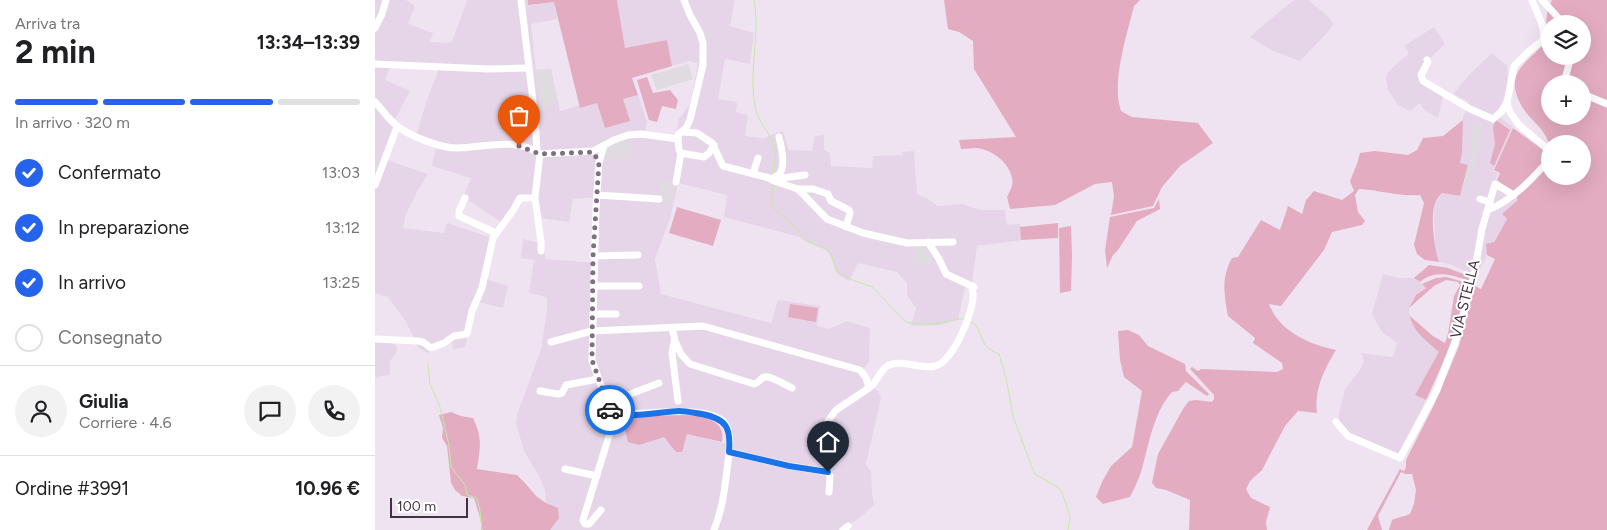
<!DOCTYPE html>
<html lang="it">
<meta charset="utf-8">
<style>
:root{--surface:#fff;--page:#f2f2f2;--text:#202124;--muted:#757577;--line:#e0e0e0;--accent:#2563eb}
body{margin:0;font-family:Figtree,sans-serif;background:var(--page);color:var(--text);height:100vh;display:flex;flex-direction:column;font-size:19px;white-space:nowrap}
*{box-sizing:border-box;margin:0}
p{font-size:16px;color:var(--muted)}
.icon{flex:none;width:28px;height:28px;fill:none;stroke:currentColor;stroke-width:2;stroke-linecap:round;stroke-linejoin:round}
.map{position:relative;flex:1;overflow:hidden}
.details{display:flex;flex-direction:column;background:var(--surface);width:375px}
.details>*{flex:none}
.buttons{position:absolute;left:1166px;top:15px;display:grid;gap:10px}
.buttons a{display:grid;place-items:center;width:50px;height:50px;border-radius:50%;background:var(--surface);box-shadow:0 5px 20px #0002;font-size:25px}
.scale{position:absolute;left:15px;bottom:12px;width:78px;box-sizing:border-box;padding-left:5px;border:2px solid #3f3342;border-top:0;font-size:14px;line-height:18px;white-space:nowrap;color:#3f3342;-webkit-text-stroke:4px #fff;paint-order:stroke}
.pin{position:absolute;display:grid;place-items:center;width:42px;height:42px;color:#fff;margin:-51px -21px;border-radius:50% 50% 50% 0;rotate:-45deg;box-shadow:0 0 5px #0007}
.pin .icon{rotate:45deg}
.courier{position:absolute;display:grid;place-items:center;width:50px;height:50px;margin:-25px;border:4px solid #1a73e8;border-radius:50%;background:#fff;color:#222;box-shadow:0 1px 6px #0007}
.overview em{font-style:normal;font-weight:700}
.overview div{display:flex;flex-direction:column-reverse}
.overview{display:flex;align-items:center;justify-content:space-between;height:85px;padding:0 15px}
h1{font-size:32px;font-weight:700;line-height:38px}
.bar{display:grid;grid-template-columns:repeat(4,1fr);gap:8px 5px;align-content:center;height:60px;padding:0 15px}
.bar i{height:6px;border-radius:4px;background:var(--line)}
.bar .selected{background:var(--accent)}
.bar p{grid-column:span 4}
.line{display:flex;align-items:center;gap:12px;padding:0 15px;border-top:1px solid var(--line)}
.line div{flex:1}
.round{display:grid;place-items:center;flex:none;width:52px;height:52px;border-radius:26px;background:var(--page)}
ol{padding:0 15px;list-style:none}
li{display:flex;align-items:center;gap:15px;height:55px}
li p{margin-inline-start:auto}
li .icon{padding:5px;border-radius:50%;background:var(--accent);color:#fff;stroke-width:4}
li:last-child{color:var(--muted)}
li i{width:28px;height:28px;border:2px solid var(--line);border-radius:50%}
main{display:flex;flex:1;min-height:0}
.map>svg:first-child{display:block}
</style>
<main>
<section class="details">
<div class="overview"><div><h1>2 min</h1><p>Arriva tra</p></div><em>13:34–13:39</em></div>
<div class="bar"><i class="selected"></i><i class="selected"></i><i class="selected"></i><i></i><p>In arrivo · 320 m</p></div>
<ol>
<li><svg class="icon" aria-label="check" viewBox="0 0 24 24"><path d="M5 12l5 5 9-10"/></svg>Confermato<p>13:03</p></li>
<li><svg class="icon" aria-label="check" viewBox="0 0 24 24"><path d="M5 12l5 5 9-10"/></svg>In preparazione<p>13:12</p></li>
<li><svg class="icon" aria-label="check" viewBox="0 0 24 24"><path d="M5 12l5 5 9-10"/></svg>In arrivo<p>13:25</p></li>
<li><i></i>Consegnato</li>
</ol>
<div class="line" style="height:90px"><a class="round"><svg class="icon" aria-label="person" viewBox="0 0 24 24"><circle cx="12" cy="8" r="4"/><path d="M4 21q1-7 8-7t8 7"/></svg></a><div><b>Giulia</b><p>Corriere · 4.6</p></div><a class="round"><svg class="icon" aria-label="chat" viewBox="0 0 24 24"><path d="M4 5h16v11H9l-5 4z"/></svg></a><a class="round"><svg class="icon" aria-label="phone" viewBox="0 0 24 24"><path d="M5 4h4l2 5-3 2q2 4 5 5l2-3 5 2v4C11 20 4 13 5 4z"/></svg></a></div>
<div class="line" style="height:65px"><div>Ordine #3991</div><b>10.96 €</b></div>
</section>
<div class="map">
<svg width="1232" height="530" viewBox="0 0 1232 530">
<rect width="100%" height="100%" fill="#efe3f1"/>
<g fill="#e6d5e8" fill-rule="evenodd">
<path d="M0 0H31L40 6 33 24 58 33 55 42 73 43 77 42 92 1 90 0H153V5L179 2 182 19 156 24 161 70 176 69 185 111 204 105 205 108 222 103 230 128 248 98 263 95 272 122 270 132 299 137V134L302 131 304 119 315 104 323 63 314 61 297 66 292 40 250 48 242 0H360L355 26 379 33 375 64 350 59 343 99 362 102 361 112 373 115 370 136 390 139 395 135 408 131 414 150 437 151 440 136 449 135V150L455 153 456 166 497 168 498 156 527 155V152L539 151 542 195 552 198 561 205 566 206 588 204 605 210H630L632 225 645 224 646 240 602 246 597 283H591L583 320 566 325 536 326 541 308 532 295V283L522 272 483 263 474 281 461 273 456 257 451 250 430 241 425 237 349 217 352 195 303 183 295 219 280 259 286 294 396 323 403 300 445 306 442 326 454 329 472 321 495 328 494 361 487 372 495 387 503 391 506 398 491 464 496 472 497 493 499 505 483 519 465 530H175L184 518 183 508 171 503 170 490 164 476 149 451 141 423 142 415 166 349 172 311V297L154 293 159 260 146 258 148 239 168 244 171 259 222 263 224 197 198 199 194 222 164 218 159 219 157 202 147 201 131 225 88 197 96 178 57 166 61 148 40 139 52 100 64 69 15 67 10 80 35 91 18 123V130L9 159 53 174 43 190 31 214 28 228 69 233 72 223 120 239 111 279 133 286 128 308 103 302 97 316 90 347 78 349 77 342 53 353 44 348 31 322 13 297 0 293ZM332 413 351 422 356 445 311 433 307 451 302 452 289 437Z"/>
<path d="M919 0H933L954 17 958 24 954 31 925 61 898 51 875 37 881 31Z"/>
<path d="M1059 27 1070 44 1053 60 1046 74 1068 95 1063 118 1050 111 1045 103 1035 111 1022 104 1013 90 1011 78 1013 72 1034 53 1029 46Z"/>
<path d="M1117 53 1132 66 1133 85 1129 98 1121 114 1138 127 1118 171 1123 173 1120 181 1139 194 1143 200 1127 215 1132 219 1112 251V255L1102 276 1074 264 1064 262 1060 251 1059 211 1061 200 1067 193 1085 196 1093 166 1085 163 1087 153 1088 117 1094 102 1078 94 1095 74Z"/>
<path d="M1008 274 1024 278H1039L1051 287 1041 295 1034 308 1036 322 1049 339 1065 352 1040 395 1051 400 1023 454 973 432 964 422V413L970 389 985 370 989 361 986 353 1018 357 1022 343 1007 332 997 314Z"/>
<path d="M0 342H17L22 347 21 353 15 361V375L0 377Z"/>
</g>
<g fill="#e4acc1" fill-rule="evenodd">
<path d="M153 0H242L250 48 292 40 297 66 257 78 263 95 248 99 255 121 230 128 222 103 205 108 179 2 153 5Z"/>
<path d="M569 0H765L759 6C752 34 736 84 746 111L757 117 823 123 838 143 805 166 787 187 778 206 736 215 739 196 737 182 720 184 680 205 635 209 632 197C635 191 639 184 637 178 634 162 617 150 602 148 597 148 591 149 586 149L584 140 641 137 599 69 598 41 584 32 573 29Z"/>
<path d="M1177 0H1232V530H1014L1017 520C1023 517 1029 517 1035 514L1039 504 1041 490 1037 474H1030L1026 472 1003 516 1007 530H992L1025 469 1029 471 1031 467V460L1059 405 1084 346 1100 286 1106 289 1120 259 1112 255 1111 244 1119 242 1132 219 1127 214 1143 200 1140 196 1175 161V176H1208V144H1175V147C1170 126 1154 121 1145 103 1132 77 1145 67 1163 50 1166 47 1171 43 1172 38 1174 31 1170 22 1172 15 1172 10 1175 5 1177 0ZM1175 24H1208V56H1175ZM1175 84H1208V116H1175Z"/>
<path d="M272 77 278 93 295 90 303 100 301 109 287 106 282 122 274 120 262 80Z"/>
<path d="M1088 120 1087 153 1085 163 1093 165 1085 196 1067 193C1065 195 1063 197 1062 199 1054 212 1059 248 1064 262L1050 260 1042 254 1039 245 1049 203 1045 195C1025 197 1005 190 984 189L980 195 983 212 990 221 987 225 957 232 949 250 906 306 894 304C904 331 933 344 961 350 949 370 939 389 942 413L923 411 910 426 887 470 875 481 871 489 876 498 895 507 891 522 892 530H814L815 500 791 490 781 488 777 483 783 454 808 409 814 401 821 400 837 402 839 399V395L815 369 817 367 823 371 826 369 902 372 908 369 907 363 878 343 880 338 853 316C849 294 846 278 857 258L863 257 886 220 905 230 913 206 927 214 931 200 939 191 967 200 979 191 975 181 982 164 985 153 1000 151 1033 155 1042 150 1048 138 1068 136Z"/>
<path d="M1121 120 1135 130 1119 166 1115 163 1120 144 1118 127Z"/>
<path d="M1138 128 1175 155 1139 193 1122 180 1125 173 1119 170Z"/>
<path d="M784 199 785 209 762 221 743 250 738 255 732 268 730 250 735 217 779 208Z"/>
<path d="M302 207 346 220 338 246 294 233Z"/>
<path d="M683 223V238L646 240 645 227Z"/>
<path d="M696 226 697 255 696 291 685 293 684 228Z"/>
<path d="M1054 265 1073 268 1096 277 1095 281C1077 275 1060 269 1045 282L1039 278Z"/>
<path d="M1071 277 1093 283C1085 324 1069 362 1051 400L1040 395 1064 352C1054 343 1037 331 1035 316L1058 336 1070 343 1073 334 1079 296 1085 285 1083 282 1071 280 1059 286 1034 308 1041 295 1051 288 1047 284 1061 278Z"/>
<path d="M415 304 443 308 441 322 413 317Z"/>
<path d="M753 330 764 335 773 346 810 364 811 371 834 394 832 396 811 382 803 391 797 392C778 413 774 445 766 472 763 481 759 489 755 497L728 504 721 497 727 482 736 466 757 447 767 391 749 377 745 360 743 331Z"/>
<path d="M76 412 86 416 98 418C108 439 105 448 102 469L142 475 150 483 161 496 171 503 183 508 184 518 175 530H106C107 519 102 509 99 498L87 496 80 490 76 483 72 446 67 438 68 428 64 415Z"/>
<path d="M319 414C334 418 351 423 347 442L312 434 307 452H301L289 437 264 445 253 442 249 426 248 416Z"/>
</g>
<g fill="#e0dbe1">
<path d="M313 64 318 79 282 90 276 75Z"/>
<path d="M176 69 183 103 165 109 164 104 166 103 161 70Z"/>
<path d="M1098 121 1107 125V131L1094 189 1087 188 1095 158Z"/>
<path d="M256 139 257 157 229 160 231 148 241 142Z"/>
<path d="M285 180 301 182 296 203 284 202Z"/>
<path d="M540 246 550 247 553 251 557 257 553 266 537 262Z"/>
</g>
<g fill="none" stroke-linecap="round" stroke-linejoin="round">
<g stroke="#bfeda0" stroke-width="1">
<path d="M379 0C386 37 372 73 381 110 384 122 392 130 397 141 402 151 400 163 399 175"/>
<path d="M398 185C397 192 395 202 399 209L418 225 431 241 452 249 457 256 462 271 472 278 497 287 531 322C542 324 554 325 564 323 573 322 580 318 589 319"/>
<path d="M595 322 601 325C609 340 606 347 624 354L631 378 638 416 656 465 660 474 684 488 687 492 695 517 693 530"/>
<path d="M53 364 55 384 65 407 74 445 76 467 90 485 92 495 102 498 105 511 107 530"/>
</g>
<g stroke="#fff" stroke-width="7">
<path d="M146 0 160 118 162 152"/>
<path d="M1157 0C1161 12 1171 26 1168 40L1153 52 1139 66 1132 103 1135 112 1144 125 1175 151"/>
<path d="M1167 0 1189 24"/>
<path d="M0 28 7 14 11 0"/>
<path d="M1052 60 1053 62 1046 75 1048 81 1095 109 1118 119 1127 111 1132 103"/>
<path d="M0 64 113 69 154 68"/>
<path d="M1191 84 1190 79 1196 56"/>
<path d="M1208 94 1232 104"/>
<path d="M0 102C7 109 13 119 21 125 34 136 65 148 82 148 110 148 138 136 165 154"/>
<path d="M308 132 322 133 337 143 348 166 394 178 399 181 423 189 452 219 488 233 532 243 578 242"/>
<path d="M229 146 224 162 221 208 217 360 234 409 238 413"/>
<path d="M306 153 329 157 334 153 339 145"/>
<path d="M378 174 383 158"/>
<path d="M396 179C398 178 404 175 405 173 411 165 406 145 404 137"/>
<path d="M399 179 430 175"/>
<path d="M301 182 306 153 304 150 303 139"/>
<path d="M0 185 22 127"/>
<path d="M423 189H438L453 194 456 201 474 210 475 213 471 227"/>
<path d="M222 195 284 199"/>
<path d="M90 198 84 211V216L121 233"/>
<path d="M160 198 166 242V251"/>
<path d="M1105 199 1115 202"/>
<path d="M1113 210C1138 200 1157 179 1175 159"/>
<path d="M553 242 564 259 571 274 599 287"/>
<path d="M218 256 263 255"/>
<path d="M219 286H264"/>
<path d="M218 314H241"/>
<path d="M297 328 300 341 306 354 315 364 379 384C384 383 385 379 389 377 395 375 412 386 417 388"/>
<path d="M0 339 43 341 48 342 56 348 69 343 79 336 92 334 97 311 107 288 118 238 139 209 145 198H157L160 197 165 154 218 151 239 140 253 135 266 134 303 139V135L311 128 315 120 328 65V43L325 33 315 15 309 0"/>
<path d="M176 342 217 331 328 326 485 370 491 378 494 388 461 410 444 433"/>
<path d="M299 342 297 353 303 401"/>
<path d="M494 388C502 383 505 369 514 365 528 359 545 370 560 366 578 362 599 312 598 294 598 291 597 289 597 286"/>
<path d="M165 391 183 394 187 393 191 385 223 379"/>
<path d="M232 403 284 383"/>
<path d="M238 413C265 417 327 403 348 421 358 431 354 451 353 462 350 486 348 508 339 530"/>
<path d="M961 422 973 436 1025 458 1062 390 1082 337 1099 275 1107 229 1120 184 1139 195"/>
<path d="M354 452 415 466 453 472 455 476 454 492"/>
<path d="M190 469 222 476"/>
<path d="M226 510 214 524H210L208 520 237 426 238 413"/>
<path d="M468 530 473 526"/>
</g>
</g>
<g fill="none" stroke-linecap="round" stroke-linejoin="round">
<path stroke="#7d717f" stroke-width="5" stroke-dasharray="0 9" d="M144 146 165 154 218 152 224 162 218 256 217 360 235 410"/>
<path stroke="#1a73e8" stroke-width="6" d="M235 410C246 421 288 411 304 411 311 411 320 413 327 414 352 419 356 428 354 452L414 466 453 472"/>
</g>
<g text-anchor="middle" stroke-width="4" stroke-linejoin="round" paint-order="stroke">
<g font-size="15" fill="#3f3342" stroke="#fff">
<text transform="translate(1090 299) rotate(-76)" y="5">VIA STELLA</text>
</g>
</g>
</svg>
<div class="buttons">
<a><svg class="icon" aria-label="layers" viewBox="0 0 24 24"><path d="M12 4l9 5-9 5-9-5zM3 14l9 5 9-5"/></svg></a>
<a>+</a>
<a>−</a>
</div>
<div class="scale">100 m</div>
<div class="pin" style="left:144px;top:146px;background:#ea580c"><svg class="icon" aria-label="bag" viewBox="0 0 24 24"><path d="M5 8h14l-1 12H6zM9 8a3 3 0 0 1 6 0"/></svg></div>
<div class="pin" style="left:453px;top:472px;background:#1f2937"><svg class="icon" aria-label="home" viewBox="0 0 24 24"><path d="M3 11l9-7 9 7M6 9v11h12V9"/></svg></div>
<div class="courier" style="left:235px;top:410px"><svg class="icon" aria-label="car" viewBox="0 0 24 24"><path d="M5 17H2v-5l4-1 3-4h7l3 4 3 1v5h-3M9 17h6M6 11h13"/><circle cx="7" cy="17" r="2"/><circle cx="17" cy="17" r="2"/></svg></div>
</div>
</main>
